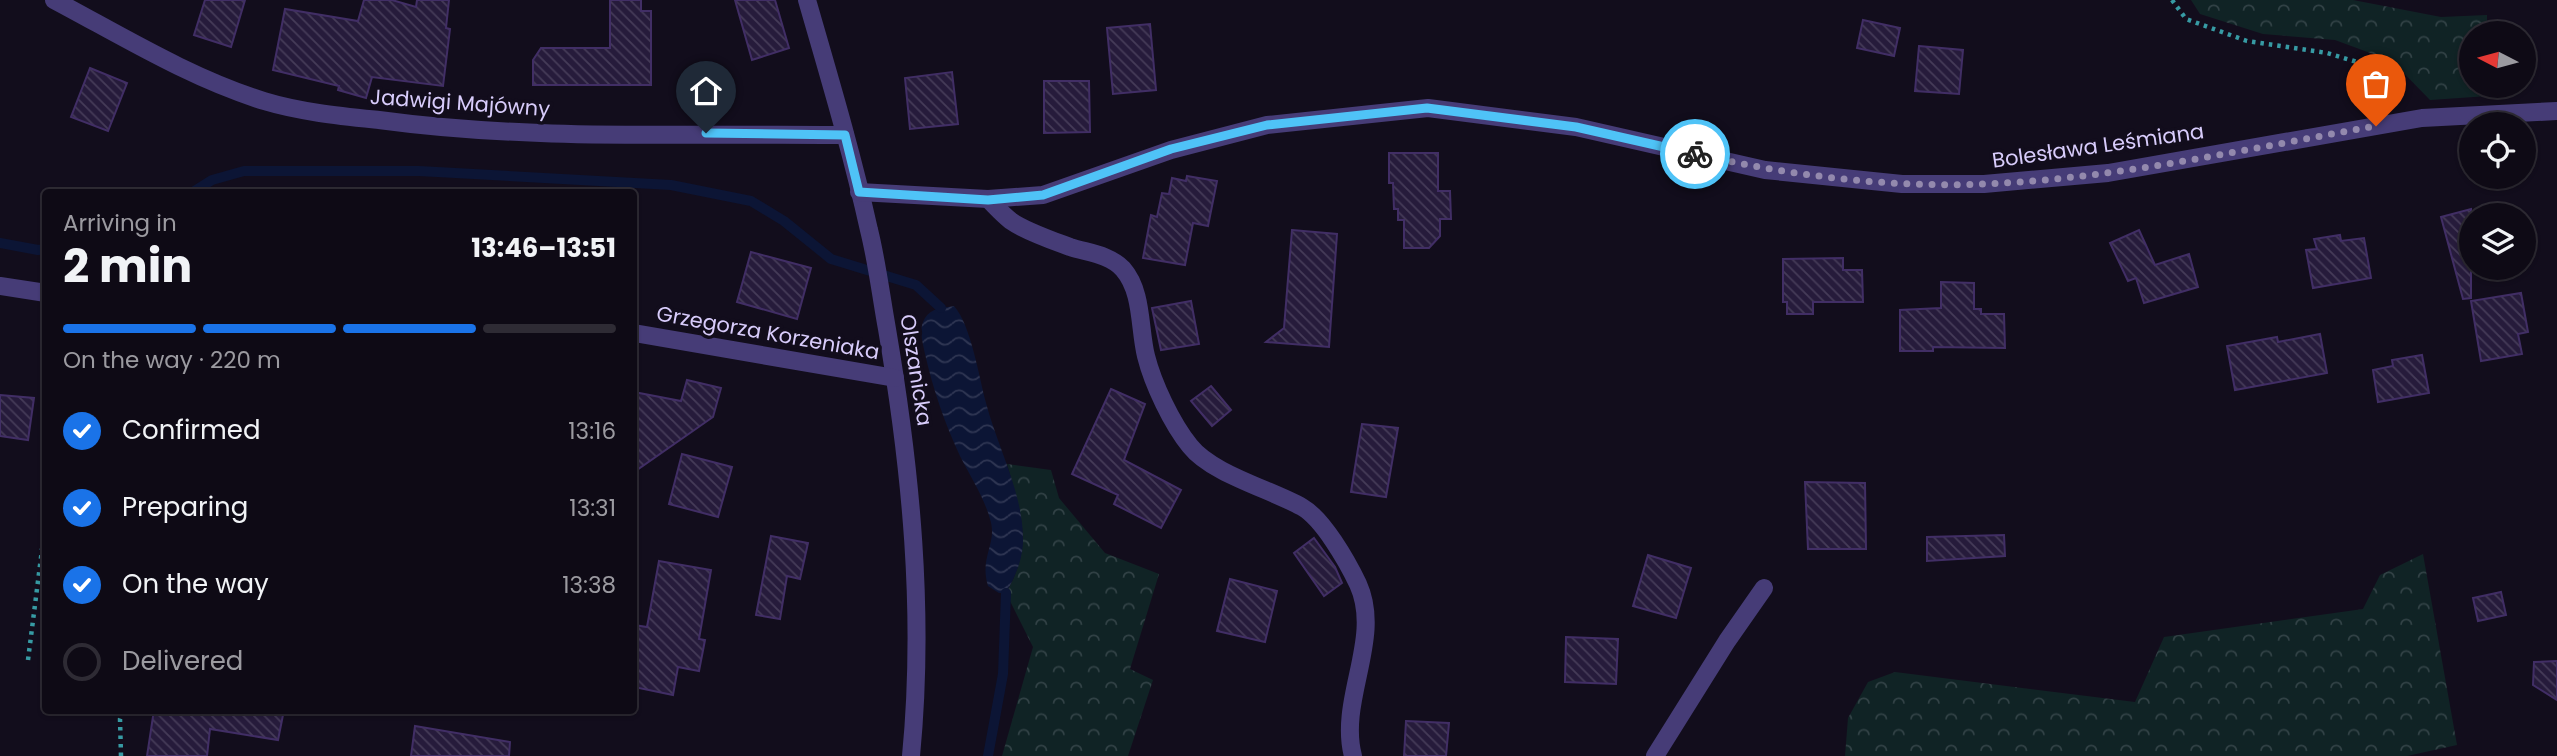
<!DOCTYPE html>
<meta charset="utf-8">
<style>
:root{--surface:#0e0a15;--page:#17131e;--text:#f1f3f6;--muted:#9b9aa0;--line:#2e2b34;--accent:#1a73e8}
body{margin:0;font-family:Poppins,sans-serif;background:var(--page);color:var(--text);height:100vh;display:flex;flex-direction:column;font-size:26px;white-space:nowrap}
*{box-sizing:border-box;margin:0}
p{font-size:23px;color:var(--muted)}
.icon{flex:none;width:38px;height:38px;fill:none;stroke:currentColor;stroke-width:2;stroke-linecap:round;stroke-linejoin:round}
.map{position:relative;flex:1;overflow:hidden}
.details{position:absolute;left:42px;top:189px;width:595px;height:525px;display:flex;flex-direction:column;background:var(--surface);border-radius:7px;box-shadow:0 2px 5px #0004,0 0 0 2px var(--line)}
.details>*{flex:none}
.needle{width:46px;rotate:276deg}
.buttons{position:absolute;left:2459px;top:21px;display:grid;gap:14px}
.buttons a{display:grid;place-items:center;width:77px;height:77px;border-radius:50%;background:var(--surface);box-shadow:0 2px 5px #0004,0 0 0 2px var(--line);font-size:35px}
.pin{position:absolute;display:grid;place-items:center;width:60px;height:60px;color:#fff;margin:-72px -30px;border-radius:50% 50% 50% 0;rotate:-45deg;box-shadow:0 0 7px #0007}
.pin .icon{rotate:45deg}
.courier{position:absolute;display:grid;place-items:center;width:70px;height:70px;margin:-35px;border:5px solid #4fc3f7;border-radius:50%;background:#fff;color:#222;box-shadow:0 2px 9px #0007}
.head em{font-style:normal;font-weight:700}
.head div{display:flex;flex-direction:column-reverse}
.head{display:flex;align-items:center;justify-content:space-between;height:119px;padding:0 21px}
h1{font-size:46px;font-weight:700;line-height:52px}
.bar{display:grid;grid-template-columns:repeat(4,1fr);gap:10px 7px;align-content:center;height:84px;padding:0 21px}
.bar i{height:9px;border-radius:5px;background:var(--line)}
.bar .selected{background:var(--accent)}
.bar p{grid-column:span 4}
ol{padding:0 21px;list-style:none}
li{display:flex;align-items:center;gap:21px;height:77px}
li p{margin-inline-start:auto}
li .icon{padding:7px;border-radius:50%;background:var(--accent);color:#fff;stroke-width:4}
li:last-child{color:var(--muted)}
li i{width:38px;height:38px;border:4px solid var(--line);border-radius:50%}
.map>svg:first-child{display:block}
</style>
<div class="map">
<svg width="2557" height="756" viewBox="0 0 2557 756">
<defs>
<pattern id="forest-crowns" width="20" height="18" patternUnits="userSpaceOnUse" patternTransform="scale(1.75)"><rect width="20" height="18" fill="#102325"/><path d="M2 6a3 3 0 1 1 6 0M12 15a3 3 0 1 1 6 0" fill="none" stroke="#324246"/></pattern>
<pattern id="water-waves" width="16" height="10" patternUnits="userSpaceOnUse" patternTransform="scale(1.75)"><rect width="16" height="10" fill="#0c1535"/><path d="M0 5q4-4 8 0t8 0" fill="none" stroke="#2f3653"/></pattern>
<pattern id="building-back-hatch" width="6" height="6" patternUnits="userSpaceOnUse" patternTransform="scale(1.75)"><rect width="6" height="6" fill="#261b3b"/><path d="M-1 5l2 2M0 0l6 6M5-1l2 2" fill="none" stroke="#453b58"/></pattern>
</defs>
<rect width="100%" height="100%" fill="#120d1c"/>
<g fill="url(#forest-crowns)">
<path d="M2191 0H2353L2441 17 2487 15V33H2471V86H2488V96L2430 100 2392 61 2335 40 2263 34 2200 14Z"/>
<path d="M1007 464 1051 470 1059 498 1105 553 1159 574 1130 669 1153 680 1128 756H1002L1033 647 1006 593C1034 545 1021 513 1007 464Z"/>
<path d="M2423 554 2457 745 2407 756H1845L1848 718 1868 682 1895 672 2135 702 2164 637 2363 609 2380 575Z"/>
</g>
<path fill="url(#water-waves)" d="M954 306C971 325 979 377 986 403 998 449 1024 494 1023 543 1022 561 1015 577 1006 593H999L988 586C979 556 998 544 990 519 984 497 970 476 960 456 945 424 933 389 925 354 923 343 918 329 925 318 931 308 943 308 954 306Z"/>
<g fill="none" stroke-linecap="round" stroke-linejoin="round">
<g stroke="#0c1535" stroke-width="10">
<path d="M193 192 212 180 244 171H419L671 185 751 201 784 221 831 259 916 285 941 308"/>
<path d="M0 243 38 250 46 249"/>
<path d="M988 756 1003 674 1006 593"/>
</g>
</g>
<g fill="url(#building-back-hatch)" stroke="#412e65" stroke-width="2">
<path d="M205 0H245L231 47 194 35Z"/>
<path d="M364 0H392L416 7 417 0H449L446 28 450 29 443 86 372 77 366 98 338 90 339 86 273 70 285 9 358 21Z"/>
<path d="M610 0H641V11H651V85H533V60L541 48H610Z"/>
<path d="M735 0H775L789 48 752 60Z"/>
<path d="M1863 20 1900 28 1894 56 1857 48Z"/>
<path d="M1150 24 1156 90 1113 94 1107 28Z"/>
<path d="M1919 46 1963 50 1959 94 1915 91Z"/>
<path d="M90 68 127 83 108 131 71 117Z"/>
<path d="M952 72 958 124 910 129 905 78Z"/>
<path d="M1044 81H1089L1090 132 1044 133Z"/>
<path d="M1389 153H1438V191H1450L1451 219H1440V236L1429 248H1404V220H1398V209H1394L1393 183H1389Z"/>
<path d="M1187 176 1217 181 1208 226 1193 223 1185 265 1143 258 1151 215 1157 217 1162 193 1169 194 1172 178 1186 181Z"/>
<path d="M2471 209V298L2463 299 2441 217Z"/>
<path d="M1292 230 1337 234 1329 347 1266 342 1284 328Z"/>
<path d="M2139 230 2155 265 2189 254 2198 287 2144 303 2136 278 2128 281 2110 243Z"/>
<path d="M2340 235 2341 241 2364 238 2371 278 2313 288 2306 250 2317 249 2314 239Z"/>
<path d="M751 252 811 268 797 319 737 302Z"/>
<path d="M1843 258V270H1862L1863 302H1813V314H1787V302H1783V259Z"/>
<path d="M1941 282 1974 283V309H1981V314H2004L2005 348 1933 347V351H1900V310L1941 308Z"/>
<path d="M2521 293 2528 332 2518 334 2522 354 2481 361 2471 301Z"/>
<path d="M1191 301 1199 344 1161 350 1152 308Z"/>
<path d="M2320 334 2327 373 2235 390 2227 346 2277 337 2278 342Z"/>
<path d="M2422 355 2429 393 2378 402 2373 370 2393 366 2392 360Z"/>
<path d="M687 380 721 388 713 417 634 472V392L681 401Z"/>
<path d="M1211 386 1231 410 1212 426 1191 401Z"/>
<path d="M1111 389 1145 404 1124 460 1181 490 1161 528 1114 504 1118 495 1072 474Z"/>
<path d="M0 395 34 398 28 440 0 436Z"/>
<path d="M1362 424 1398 428 1386 497 1351 492Z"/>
<path d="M682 454 732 467 718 517 669 504Z"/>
<path d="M1805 482 1865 483 1866 549H1808Z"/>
<path d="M2004 535 2005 556 1927 561V537Z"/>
<path d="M771 536 808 543 800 579 787 576 780 619 756 615Z"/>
<path d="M1314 538 1335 567 1342 583 1324 596 1294 553Z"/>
<path d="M1648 555 1691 568 1676 618 1633 606Z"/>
<path d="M659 561 711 570 699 639 705 640 699 671 678 667 673 695 634 687V625L647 627Z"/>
<path d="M1230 579 1277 591 1265 642 1217 631Z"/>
<path d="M2501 592 2506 615 2478 621 2473 598Z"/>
<path d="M1566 637 1618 639 1616 684 1565 682Z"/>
<path d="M2557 661V700L2533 685 2534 662Z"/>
<path d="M154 710 181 714 182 710H284L278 740 210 729 207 756H147Z"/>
<path d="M1406 721 1449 723 1446 756H1404Z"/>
<path d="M415 726 510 742 509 756H411Z"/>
</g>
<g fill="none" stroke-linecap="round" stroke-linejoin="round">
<g stroke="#379ba4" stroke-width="4.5" stroke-dasharray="3.5 5" stroke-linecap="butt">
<path d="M2172 0 2186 19 2247 41 2327 53 2377 68 2403 96"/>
<path d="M28 660 46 518"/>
<path d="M121 756 120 719 123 710"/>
</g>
<g stroke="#463c77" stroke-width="18">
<path d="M54 0C122 36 190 78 264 101 300 112 341 116 379 120 533 141 690 133 845 135"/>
<path d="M807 0C829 76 852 153 869 230 877 262 881 296 887 329 911 470 925 613 911 756"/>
<path d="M859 192 988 199 1043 195 1171 150 1267 125 1428 108 1576 127 1765 170 1902 184H1984L2108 173 2422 118 2557 111"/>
<path d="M988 199C996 207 1003 215 1011 221 1025 231 1054 241 1070 247 1088 253 1109 254 1123 269 1143 292 1139 328 1146 356 1153 384 1172 424 1190 446 1212 474 1270 489 1302 507 1323 519 1347 561 1358 584 1383 639 1338 699 1353 756"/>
<path d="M0 286 46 293"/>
<path d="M634 333 895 378"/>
<path d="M1655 756 1727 641 1764 588"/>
</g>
</g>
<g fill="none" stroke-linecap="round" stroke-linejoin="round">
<path stroke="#9389ad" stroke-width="7" stroke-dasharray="0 12.6" d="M1695 154C1789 175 1886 188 1983 184 2115 179 2246 149 2376 126"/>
<path stroke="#4fc3f7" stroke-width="9" d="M706 133 845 135 859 192 988 200 1043 195 1171 149 1267 125 1427 108 1576 127 1695 154"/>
</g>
<g text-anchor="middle" stroke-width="7" stroke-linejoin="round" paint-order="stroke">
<g font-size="21" fill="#d8ccfb" stroke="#120d1c">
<text transform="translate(460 103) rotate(4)" y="7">Jadwigi Majówny</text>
<text transform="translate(2098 146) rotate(-8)" y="7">Bolesława Leśmiana</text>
<text transform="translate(768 333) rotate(10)" y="7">Grzegorza Korzeniaka</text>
<text transform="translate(916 370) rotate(81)" y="7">Olszanicka</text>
</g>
</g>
</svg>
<div class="buttons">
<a><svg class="needle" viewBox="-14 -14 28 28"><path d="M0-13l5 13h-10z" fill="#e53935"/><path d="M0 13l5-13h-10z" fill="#9b9aa0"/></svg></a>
<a><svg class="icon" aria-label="locate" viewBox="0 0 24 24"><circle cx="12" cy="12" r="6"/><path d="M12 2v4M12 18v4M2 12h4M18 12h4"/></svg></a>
<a><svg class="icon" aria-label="layers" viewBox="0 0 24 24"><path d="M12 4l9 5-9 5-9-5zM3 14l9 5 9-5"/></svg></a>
</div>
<div class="pin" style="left:2376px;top:126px;background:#ea580c"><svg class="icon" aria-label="bag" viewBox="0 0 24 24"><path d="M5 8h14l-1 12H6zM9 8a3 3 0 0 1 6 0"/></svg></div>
<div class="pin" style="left:706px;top:133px;background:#1f2937"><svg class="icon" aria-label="home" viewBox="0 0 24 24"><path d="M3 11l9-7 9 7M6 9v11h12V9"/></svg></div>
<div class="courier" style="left:1695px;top:154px"><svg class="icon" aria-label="bike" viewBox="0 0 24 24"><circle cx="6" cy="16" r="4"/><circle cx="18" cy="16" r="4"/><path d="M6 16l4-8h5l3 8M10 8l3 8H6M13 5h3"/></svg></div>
<section class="details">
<div class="head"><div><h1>2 min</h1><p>Arriving in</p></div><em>13:46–13:51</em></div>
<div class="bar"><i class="selected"></i><i class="selected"></i><i class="selected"></i><i></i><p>On the way · 220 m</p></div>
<ol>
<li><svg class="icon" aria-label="check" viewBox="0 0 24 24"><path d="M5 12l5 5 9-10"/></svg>Confirmed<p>13:16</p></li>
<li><svg class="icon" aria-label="check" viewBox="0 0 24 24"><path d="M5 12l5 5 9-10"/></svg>Preparing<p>13:31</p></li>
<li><svg class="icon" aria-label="check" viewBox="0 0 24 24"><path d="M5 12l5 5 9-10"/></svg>On the way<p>13:38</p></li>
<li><i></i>Delivered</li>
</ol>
</section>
</div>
